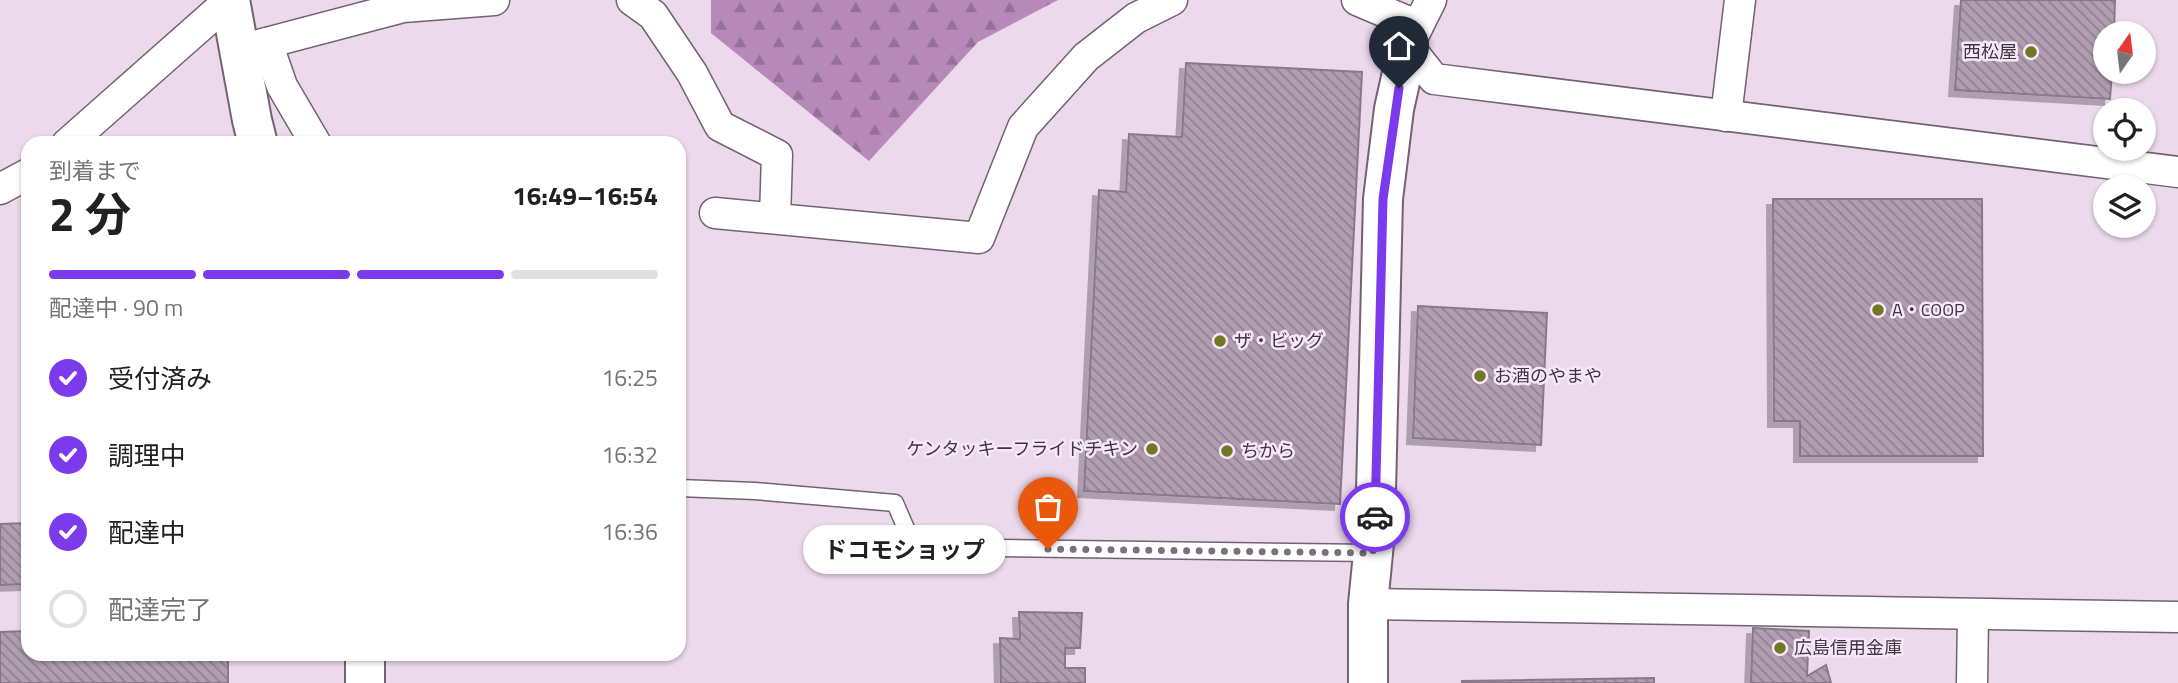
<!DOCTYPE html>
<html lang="ja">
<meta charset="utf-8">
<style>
:root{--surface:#fff;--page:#f6f6f6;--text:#202124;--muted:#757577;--line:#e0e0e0;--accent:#7c3aed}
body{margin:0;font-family:"Titillium Web","Noto Sans JP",sans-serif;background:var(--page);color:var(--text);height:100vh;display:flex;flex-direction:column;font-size:26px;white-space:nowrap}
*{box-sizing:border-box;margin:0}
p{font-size:23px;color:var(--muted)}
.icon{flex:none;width:38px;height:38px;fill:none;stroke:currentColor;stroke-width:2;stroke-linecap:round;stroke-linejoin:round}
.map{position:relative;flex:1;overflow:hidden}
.drawer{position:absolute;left:21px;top:136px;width:665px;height:525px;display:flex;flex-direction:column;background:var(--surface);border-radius:21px;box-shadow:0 2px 5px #0004}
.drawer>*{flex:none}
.needle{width:46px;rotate:14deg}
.controls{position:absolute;left:2093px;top:21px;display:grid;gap:14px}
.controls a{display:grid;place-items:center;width:63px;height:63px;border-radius:50%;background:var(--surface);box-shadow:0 2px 5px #0004;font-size:35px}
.pin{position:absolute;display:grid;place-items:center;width:60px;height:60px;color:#fff;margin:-72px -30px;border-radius:50% 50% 50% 0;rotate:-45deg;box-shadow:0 0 7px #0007}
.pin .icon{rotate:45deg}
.courier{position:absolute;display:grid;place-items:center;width:70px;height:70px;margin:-35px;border:5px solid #7c3aed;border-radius:50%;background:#fff;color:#222;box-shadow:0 2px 9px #0007}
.bubble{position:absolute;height:49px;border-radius:24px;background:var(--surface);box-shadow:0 2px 5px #0004;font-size:23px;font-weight:700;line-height:49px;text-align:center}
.headline em{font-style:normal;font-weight:700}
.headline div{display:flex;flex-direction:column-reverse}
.headline{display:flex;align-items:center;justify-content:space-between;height:119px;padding:0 28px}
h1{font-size:46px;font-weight:700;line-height:52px}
.bar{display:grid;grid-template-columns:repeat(4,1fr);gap:10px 7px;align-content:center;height:84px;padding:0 28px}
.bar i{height:9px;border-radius:5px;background:var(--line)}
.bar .current{background:var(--accent)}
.bar p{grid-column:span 4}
ol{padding:0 28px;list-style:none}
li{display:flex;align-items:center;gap:21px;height:77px}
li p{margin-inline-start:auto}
li .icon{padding:7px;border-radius:50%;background:var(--accent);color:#fff;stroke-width:4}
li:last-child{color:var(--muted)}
li i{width:38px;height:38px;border:4px solid var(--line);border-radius:50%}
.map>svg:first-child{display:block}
</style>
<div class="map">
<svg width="2178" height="683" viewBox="0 0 2178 683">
<defs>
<pattern id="forest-firs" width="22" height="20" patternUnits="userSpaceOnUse" patternTransform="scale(1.75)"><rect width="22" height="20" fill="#b689b8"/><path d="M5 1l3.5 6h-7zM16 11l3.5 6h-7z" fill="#957197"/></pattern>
<pattern id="building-back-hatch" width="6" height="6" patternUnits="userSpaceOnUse" patternTransform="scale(1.75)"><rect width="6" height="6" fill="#b09eb0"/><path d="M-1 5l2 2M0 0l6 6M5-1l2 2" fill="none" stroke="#908290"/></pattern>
<filter id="shadow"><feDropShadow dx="-6" dy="6" stdDeviation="0" flood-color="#0004"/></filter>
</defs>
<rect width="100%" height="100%" fill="#ecd9ec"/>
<path fill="url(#forest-firs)" d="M711 0H1058L978 42 869 161 711 33Z"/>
<g fill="url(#building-back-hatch)" stroke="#8a788a" stroke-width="2" filter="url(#shadow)">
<path d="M1961 0H2115L2114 33H2105V72H2112L2110 99 1955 90Z"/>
<path d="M1186 63 1362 72 1340 504 1084 491 1099 190 1126 192 1129 134 1182 137Z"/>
<path d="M1773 199H1982L1983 456H1800V421H1774Z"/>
<path d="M1418 306 1547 313 1541 445 1413 438Z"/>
<path d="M28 523V584L0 585V524Z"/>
<path d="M1019 612 1082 613 1080 648H1065V668H1085V683H1001L1000 638 1020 639Z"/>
<path d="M1753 628 1809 631 1807 676 1826 665 1831 683H1751Z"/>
<path d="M28 631V654H228V683H0V632Z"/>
<path d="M1654 678V683H1462V681Z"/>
</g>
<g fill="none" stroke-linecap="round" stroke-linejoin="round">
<defs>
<path id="lane" d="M679 488 755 491 895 503 914 547 1373 553"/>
<g id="street">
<path d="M632 0 653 15 692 73 720 126 777 155 775 218"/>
<path d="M1357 0 1418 26"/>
<path d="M1431 0 1408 46 1434 79 2178 172"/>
<path d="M267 43 282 86 316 144"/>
<path d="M240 50 403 7 494 0"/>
<path d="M1726 116 1740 0"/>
<path d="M67 144 230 0"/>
<path d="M0 189 28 174"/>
<path d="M715 213 979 238 1023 127 1086 57 1136 18 1172 0"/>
<path d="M1368 604 2178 617"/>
<path d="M1972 683 1973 615"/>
</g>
<g id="secondary">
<path d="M230 0 252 120 258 144"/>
<path d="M365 654V683"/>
<path d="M1368 683V604L1375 533 1383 199 1394 109 1408 46"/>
</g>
</defs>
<use href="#lane" stroke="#736273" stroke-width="19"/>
<use href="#street" stroke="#736273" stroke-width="33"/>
<use href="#secondary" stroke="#736273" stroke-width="42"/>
<use href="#lane" stroke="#fff" stroke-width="16"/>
<use href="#street" stroke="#fff" stroke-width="30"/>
<use href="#secondary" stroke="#fff" stroke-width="38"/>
</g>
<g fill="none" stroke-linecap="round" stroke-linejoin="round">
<path stroke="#7a6f7a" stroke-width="7" stroke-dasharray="0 12.6" d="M1048 549 1373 553 1375 517"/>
<path stroke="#7c3aed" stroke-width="9" d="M1375 517 1383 199 1399 88"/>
</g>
<g fill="#6f7822" stroke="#f9e6fa" stroke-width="2.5">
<circle cx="2031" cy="52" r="7"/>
<circle cx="1878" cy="310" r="7"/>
<circle cx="1220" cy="341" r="7"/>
<circle cx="1480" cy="376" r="7"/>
<circle cx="1152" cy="449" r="7"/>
<circle cx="1227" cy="451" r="7"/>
<circle cx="1780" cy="648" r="7"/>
</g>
<g text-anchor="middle" stroke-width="5" stroke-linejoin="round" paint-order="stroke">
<g font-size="18" fill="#3d363d" stroke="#f9e6fa" text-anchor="start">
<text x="2017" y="58" text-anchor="end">西松屋</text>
<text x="1892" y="316">A・COOP</text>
<text x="1234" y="347">ザ・ビッグ</text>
<text x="1494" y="382">お酒のやまや</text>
<text x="1138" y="455" text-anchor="end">ケンタッキーフライドチキン</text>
<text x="1241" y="457">ちから</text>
<text x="1794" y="654">広島信用金庫</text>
</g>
</g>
</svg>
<div class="controls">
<a><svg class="needle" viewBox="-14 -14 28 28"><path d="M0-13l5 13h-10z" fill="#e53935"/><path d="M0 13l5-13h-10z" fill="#757577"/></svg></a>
<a><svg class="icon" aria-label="locate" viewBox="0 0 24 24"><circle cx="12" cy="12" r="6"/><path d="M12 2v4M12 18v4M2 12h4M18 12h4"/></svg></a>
<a><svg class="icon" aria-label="layers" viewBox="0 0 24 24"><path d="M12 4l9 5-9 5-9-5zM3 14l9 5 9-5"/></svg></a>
</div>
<div class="pin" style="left:1048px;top:549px;background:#ea580c"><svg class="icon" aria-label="bag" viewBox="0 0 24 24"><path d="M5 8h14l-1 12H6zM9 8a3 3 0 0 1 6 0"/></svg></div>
<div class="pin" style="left:1399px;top:88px;background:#1f2937"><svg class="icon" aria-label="home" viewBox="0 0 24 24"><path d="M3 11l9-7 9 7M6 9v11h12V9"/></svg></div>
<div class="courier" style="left:1375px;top:517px"><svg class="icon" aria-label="car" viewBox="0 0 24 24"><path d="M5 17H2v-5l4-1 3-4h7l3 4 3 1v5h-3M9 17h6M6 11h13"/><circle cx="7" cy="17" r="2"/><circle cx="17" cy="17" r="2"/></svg></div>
<div class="bubble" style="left:803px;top:525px;width:203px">ドコモショップ</div>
<section class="drawer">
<div class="headline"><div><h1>2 分</h1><p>到着まで</p></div><em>16:49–16:54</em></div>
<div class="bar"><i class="current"></i><i class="current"></i><i class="current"></i><i></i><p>配達中 · 90 m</p></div>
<ol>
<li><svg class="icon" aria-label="check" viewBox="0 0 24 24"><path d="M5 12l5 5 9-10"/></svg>受付済み<p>16:25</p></li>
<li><svg class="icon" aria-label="check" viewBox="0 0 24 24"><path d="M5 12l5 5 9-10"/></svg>調理中<p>16:32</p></li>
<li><svg class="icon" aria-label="check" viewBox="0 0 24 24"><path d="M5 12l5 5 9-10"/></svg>配達中<p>16:36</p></li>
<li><i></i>配達完了</li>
</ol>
</section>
</div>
